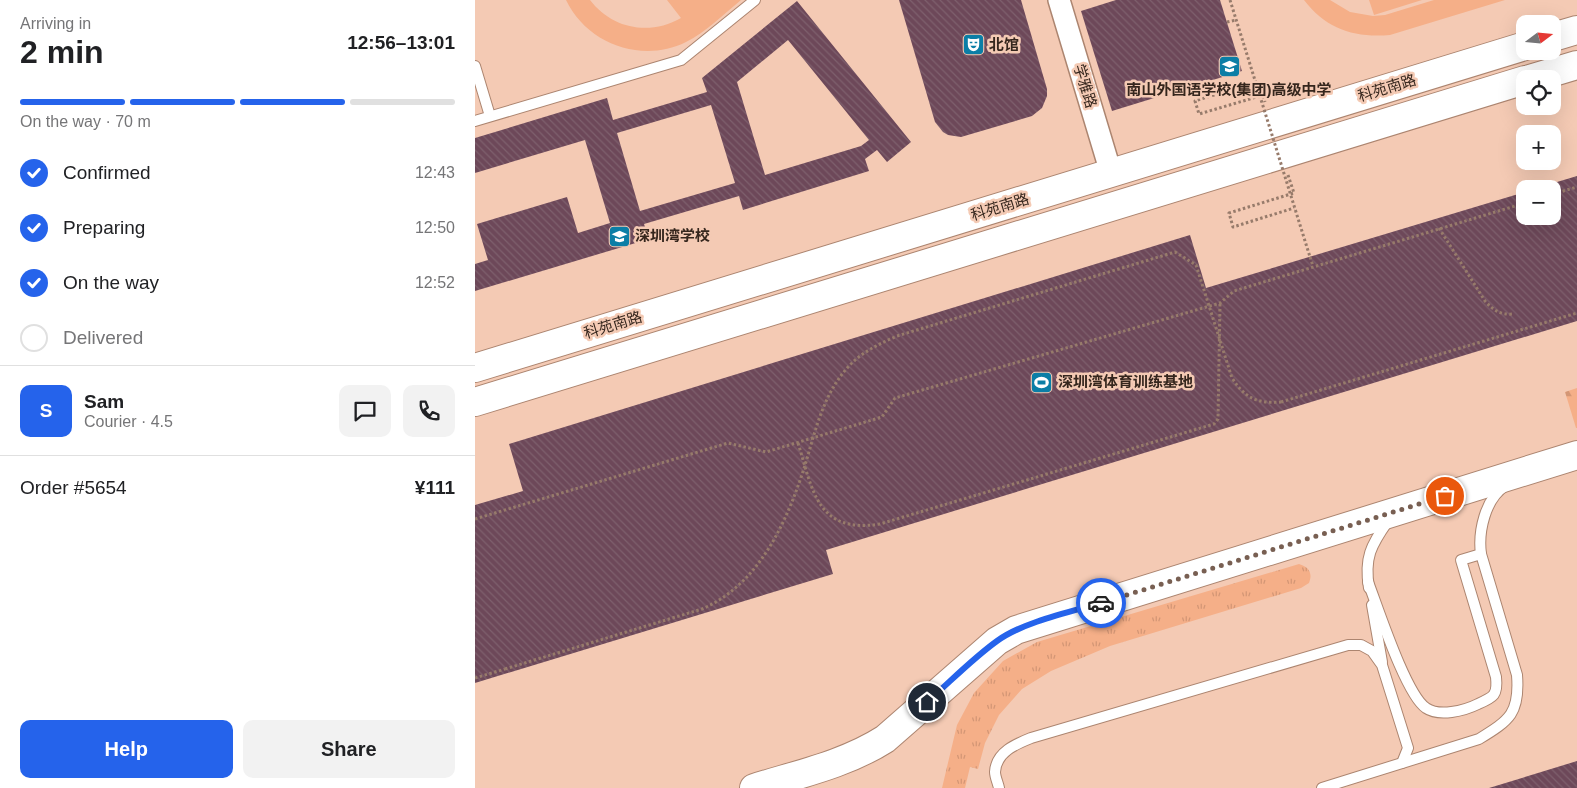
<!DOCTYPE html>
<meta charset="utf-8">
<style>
:root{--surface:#fff;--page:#f2f2f2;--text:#202124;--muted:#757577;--line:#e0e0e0;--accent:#2563eb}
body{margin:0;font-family:Helvetica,"Noto Sans SC",sans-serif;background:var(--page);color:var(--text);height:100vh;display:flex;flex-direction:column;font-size:19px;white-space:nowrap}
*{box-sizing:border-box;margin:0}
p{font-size:16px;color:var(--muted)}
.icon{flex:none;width:28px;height:28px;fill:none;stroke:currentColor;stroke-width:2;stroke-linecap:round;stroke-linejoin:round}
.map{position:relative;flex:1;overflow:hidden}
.side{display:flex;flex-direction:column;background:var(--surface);width:475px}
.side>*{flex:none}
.needle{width:32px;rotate:74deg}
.tools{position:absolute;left:1041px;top:15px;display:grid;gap:10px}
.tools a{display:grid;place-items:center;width:45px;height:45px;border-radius:10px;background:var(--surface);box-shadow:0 5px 20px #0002;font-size:25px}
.pin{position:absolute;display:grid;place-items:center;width:42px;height:42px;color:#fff;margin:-21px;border:2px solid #fff;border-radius:50%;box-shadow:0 1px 5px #0007}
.courier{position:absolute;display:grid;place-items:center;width:50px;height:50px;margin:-25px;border:4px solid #2563eb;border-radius:50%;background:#fff;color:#222;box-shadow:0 1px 6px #0007}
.headline em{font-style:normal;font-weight:600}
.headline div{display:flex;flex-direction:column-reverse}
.headline{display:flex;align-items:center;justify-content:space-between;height:85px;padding:0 20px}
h1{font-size:32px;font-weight:600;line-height:38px}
.bar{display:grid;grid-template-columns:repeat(4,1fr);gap:8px 5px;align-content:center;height:60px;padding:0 20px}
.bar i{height:6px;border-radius:4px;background:var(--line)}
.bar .active{background:var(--accent)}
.bar p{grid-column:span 4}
.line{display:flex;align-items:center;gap:12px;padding:0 20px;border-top:1px solid var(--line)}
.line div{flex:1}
.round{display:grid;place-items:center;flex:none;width:52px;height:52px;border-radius:10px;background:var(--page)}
ol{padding:0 20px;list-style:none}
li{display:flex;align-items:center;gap:15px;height:55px}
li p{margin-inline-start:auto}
li .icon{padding:5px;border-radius:50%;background:var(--accent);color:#fff;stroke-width:4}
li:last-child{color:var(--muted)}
li i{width:28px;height:28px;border:2px solid var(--line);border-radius:50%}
.cta{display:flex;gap:10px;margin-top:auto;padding:10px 20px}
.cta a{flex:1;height:58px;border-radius:10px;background:var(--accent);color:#fff;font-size:20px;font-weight:600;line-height:58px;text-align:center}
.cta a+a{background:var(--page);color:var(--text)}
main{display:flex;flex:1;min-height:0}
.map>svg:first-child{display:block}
</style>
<main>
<section class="side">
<div class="headline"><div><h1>2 min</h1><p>Arriving in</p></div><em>12:56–13:01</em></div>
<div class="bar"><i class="active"></i><i class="active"></i><i class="active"></i><i></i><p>On the way · 70 m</p></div>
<ol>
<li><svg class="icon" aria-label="check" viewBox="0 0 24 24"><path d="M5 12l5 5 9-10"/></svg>Confirmed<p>12:43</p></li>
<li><svg class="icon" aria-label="check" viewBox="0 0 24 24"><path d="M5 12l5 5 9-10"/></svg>Preparing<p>12:50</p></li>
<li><svg class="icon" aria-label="check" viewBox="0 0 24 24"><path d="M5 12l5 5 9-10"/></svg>On the way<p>12:52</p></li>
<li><i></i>Delivered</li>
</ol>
<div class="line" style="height:90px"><b class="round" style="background:var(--accent);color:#fff">S</b><div><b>Sam</b><p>Courier · 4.5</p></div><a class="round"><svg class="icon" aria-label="chat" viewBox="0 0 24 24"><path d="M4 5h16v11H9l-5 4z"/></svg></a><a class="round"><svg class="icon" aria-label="phone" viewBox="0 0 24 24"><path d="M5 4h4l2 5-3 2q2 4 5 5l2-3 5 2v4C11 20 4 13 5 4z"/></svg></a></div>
<div class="line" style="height:65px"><div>Order #5654</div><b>¥111</b></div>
<div class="cta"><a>Help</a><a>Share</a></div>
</section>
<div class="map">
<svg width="1102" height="788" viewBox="0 0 1102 788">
<defs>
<pattern id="grass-tufts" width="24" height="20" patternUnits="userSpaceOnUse" patternTransform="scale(1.25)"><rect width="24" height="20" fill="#f5af88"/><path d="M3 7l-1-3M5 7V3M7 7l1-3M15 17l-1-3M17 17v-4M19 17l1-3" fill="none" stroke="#d39675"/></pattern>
<pattern id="forest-firs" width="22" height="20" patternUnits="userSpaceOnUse" patternTransform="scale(1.25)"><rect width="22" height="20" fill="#f5af88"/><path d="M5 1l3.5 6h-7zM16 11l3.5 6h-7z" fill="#d39675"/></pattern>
<pattern id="building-back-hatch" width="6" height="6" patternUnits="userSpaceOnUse" patternTransform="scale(1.25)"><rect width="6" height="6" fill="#6d4859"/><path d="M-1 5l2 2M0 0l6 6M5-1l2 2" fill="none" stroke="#7e606d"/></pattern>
</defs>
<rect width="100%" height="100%" fill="#f4cab4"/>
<path fill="url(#grass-tufts)" d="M824 564C834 567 838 573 834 583L826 588 635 646 576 671 547 689 524 715 510 743 503 769 495 767 490 788H467L482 725 499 693 528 661 562 642Z"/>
<path fill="url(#forest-firs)" d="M1102 388V428H1101L1090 392Z"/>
<g fill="#f5af88">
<path d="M91 0H115C137 29 175 36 206 18L192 0H266C249 14 231 32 211 42 167 64 112 44 91 0Z"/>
<path d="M829 0H855L875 12 898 16 910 15 959 0H1030L915 35C879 38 851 29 829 0Z"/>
<path d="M894 0H947L899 15Z"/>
</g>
<g fill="url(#building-back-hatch)" fill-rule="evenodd">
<path d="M424 0H546L572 89V96L567 108 557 116 486 137 473 135 468 132 460 122Z"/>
<path d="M641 0H745L767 71 637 111 606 11Z"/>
<path d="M322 1 436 142 412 162 402 150 390 159 394 171 268 210 264 196 169 224 174 239 0 291V264L13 260 2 224 92 197 103 233 135 223 110 140 0 173V138L132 98 138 120 232 92 227 78ZM313 40 394 140 386 146 290 175 262 82ZM236 105 260 183 165 211 142 133Z"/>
<path d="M1102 176V321L351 550 358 574 0 683V505L48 491 34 444 715 235 731 288 1050 192V216H1078V189L1062 188Z"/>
<path d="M1102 761V788H1014Z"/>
</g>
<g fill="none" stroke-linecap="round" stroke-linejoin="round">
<defs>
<g id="service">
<path d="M0 66 15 116"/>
<path d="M0 121 206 60 280 0"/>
<path d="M893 582C903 608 931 695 951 708 964 717 989 711 1003 704 1019 697 1023 695 1021 677L986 560 1006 554"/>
<path d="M894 588C889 558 896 545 913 521"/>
<path d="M897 605 907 662"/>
<path d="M524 788C523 783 520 777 520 772 521 752 541 744 556 738L873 645H886L897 651 907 665 933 748 927 763"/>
<path d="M847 788 1004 739C1035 720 1045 713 1042 675L1006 554C1003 532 1010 499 1030 486"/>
</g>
<path id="minor" d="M584 0 636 173"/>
<g id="primary">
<path d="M1078 37 1102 30"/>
<path d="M1055 79 1102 65"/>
<path d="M0 368 1050 46"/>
<path d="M0 402 1050 80"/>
</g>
<path id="trunk" d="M279 788C324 774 371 764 410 739L522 641 541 630 1102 455"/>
</defs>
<use href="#service" stroke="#ac8570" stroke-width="12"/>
<use href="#minor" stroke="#ac8570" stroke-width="24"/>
<use href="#primary" stroke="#ac8570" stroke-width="30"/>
<use href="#trunk" stroke="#ac8570" stroke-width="30"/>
<g stroke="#977b6b" stroke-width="3" stroke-dasharray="2.5 2.5" stroke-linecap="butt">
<path d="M752 22 761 20"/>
<path d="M785 96 724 114 720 101 784 81 790 102"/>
<path d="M813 175 819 193 754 213 758 227 819 208"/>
<path d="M1078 194 1102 187"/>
<path d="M964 228 1010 301C1018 310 1025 315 1038 314"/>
<path d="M835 257 838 266"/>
<path d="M806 402 1102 313"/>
<path d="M323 443C338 491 342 534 405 524L739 424 743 419 745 303"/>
<path d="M0 519 253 443 291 452 407 417 420 398 745 303 759 291 1050 203"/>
<path d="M0 678 30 669"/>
</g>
<use href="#service" stroke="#fff" stroke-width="10"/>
<use href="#minor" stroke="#fff" stroke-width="21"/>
<use href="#primary" stroke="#fff" stroke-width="28"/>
<use href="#trunk" stroke="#fff" stroke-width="28"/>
<g stroke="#977b6b" stroke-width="3" stroke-dasharray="2.5 2.5" stroke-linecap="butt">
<path d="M755 0 835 257"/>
<path d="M30 669 227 609C285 584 313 520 331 462 341 428 349 393 374 366 387 352 404 344 422 336L700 252 721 265 757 378C770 398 782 404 806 402"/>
</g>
</g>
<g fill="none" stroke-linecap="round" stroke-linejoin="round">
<path stroke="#785f52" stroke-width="5" stroke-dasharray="0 9" d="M626 603 970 496"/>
<path stroke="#2563eb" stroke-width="6" d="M452 702C475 682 497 659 522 641 548 622 595 612 626 603"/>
</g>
<defs>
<symbol id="theatre-square" viewBox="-11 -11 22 22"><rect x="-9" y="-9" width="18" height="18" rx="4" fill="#0b7ea6" stroke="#f4cab4"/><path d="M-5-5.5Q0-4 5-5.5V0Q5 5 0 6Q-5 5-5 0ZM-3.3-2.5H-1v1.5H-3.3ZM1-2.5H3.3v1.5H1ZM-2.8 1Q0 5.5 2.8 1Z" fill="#fff"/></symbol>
<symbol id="school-square" viewBox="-11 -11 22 22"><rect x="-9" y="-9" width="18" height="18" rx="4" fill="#0b7ea6" stroke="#f4cab4"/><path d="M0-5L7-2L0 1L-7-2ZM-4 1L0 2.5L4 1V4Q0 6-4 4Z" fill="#fff"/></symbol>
<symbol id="stadium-square" viewBox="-11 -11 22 22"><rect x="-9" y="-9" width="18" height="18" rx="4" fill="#0b7ea6" stroke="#f4cab4"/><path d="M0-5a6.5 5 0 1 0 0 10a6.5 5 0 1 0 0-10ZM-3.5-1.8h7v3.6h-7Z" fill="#fff"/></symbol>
</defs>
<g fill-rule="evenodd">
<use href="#theatre-square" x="486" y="32" width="25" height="25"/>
<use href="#school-square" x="742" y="54" width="25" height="25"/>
<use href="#school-square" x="132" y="224" width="25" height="25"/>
<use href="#stadium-square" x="554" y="370" width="25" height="25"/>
</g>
<g text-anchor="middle" stroke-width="5" stroke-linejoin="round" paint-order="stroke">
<g font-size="15" font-weight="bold" fill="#35261d" stroke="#f4cab4" text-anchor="start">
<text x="514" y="50">北馆</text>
<text x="754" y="95" text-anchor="middle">南山外国语学校(集团)高级中学</text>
<text x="160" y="241">深圳湾学校</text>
<text x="583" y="387">深圳湾体育训练基地</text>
</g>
<g font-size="15" fill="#35261d" stroke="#f4cab4">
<text transform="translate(610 86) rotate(73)" y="5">学雅路</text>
<text transform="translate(912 88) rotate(-17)" y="5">科苑南路</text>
<text transform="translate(525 207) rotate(-17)" y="5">科苑南路</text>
<text transform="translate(138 325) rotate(-17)" y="5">科苑南路</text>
</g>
</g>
</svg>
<div class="tools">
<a><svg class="needle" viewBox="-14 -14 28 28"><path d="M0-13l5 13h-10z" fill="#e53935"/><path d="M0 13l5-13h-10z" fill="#757577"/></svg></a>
<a><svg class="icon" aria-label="locate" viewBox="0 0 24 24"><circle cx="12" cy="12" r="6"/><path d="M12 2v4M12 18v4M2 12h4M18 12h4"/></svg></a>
<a>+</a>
<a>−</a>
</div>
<div class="pin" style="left:970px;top:496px;background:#ea580c"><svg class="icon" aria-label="bag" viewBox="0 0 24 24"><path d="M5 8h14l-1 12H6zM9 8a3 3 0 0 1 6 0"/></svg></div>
<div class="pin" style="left:452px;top:702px;background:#1f2937"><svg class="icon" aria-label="home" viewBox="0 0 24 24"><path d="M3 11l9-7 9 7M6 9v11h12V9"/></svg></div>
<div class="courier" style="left:626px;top:603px"><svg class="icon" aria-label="car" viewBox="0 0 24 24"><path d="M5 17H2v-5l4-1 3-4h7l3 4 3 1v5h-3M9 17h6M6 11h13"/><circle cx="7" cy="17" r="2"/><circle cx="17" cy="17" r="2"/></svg></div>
</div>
</main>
